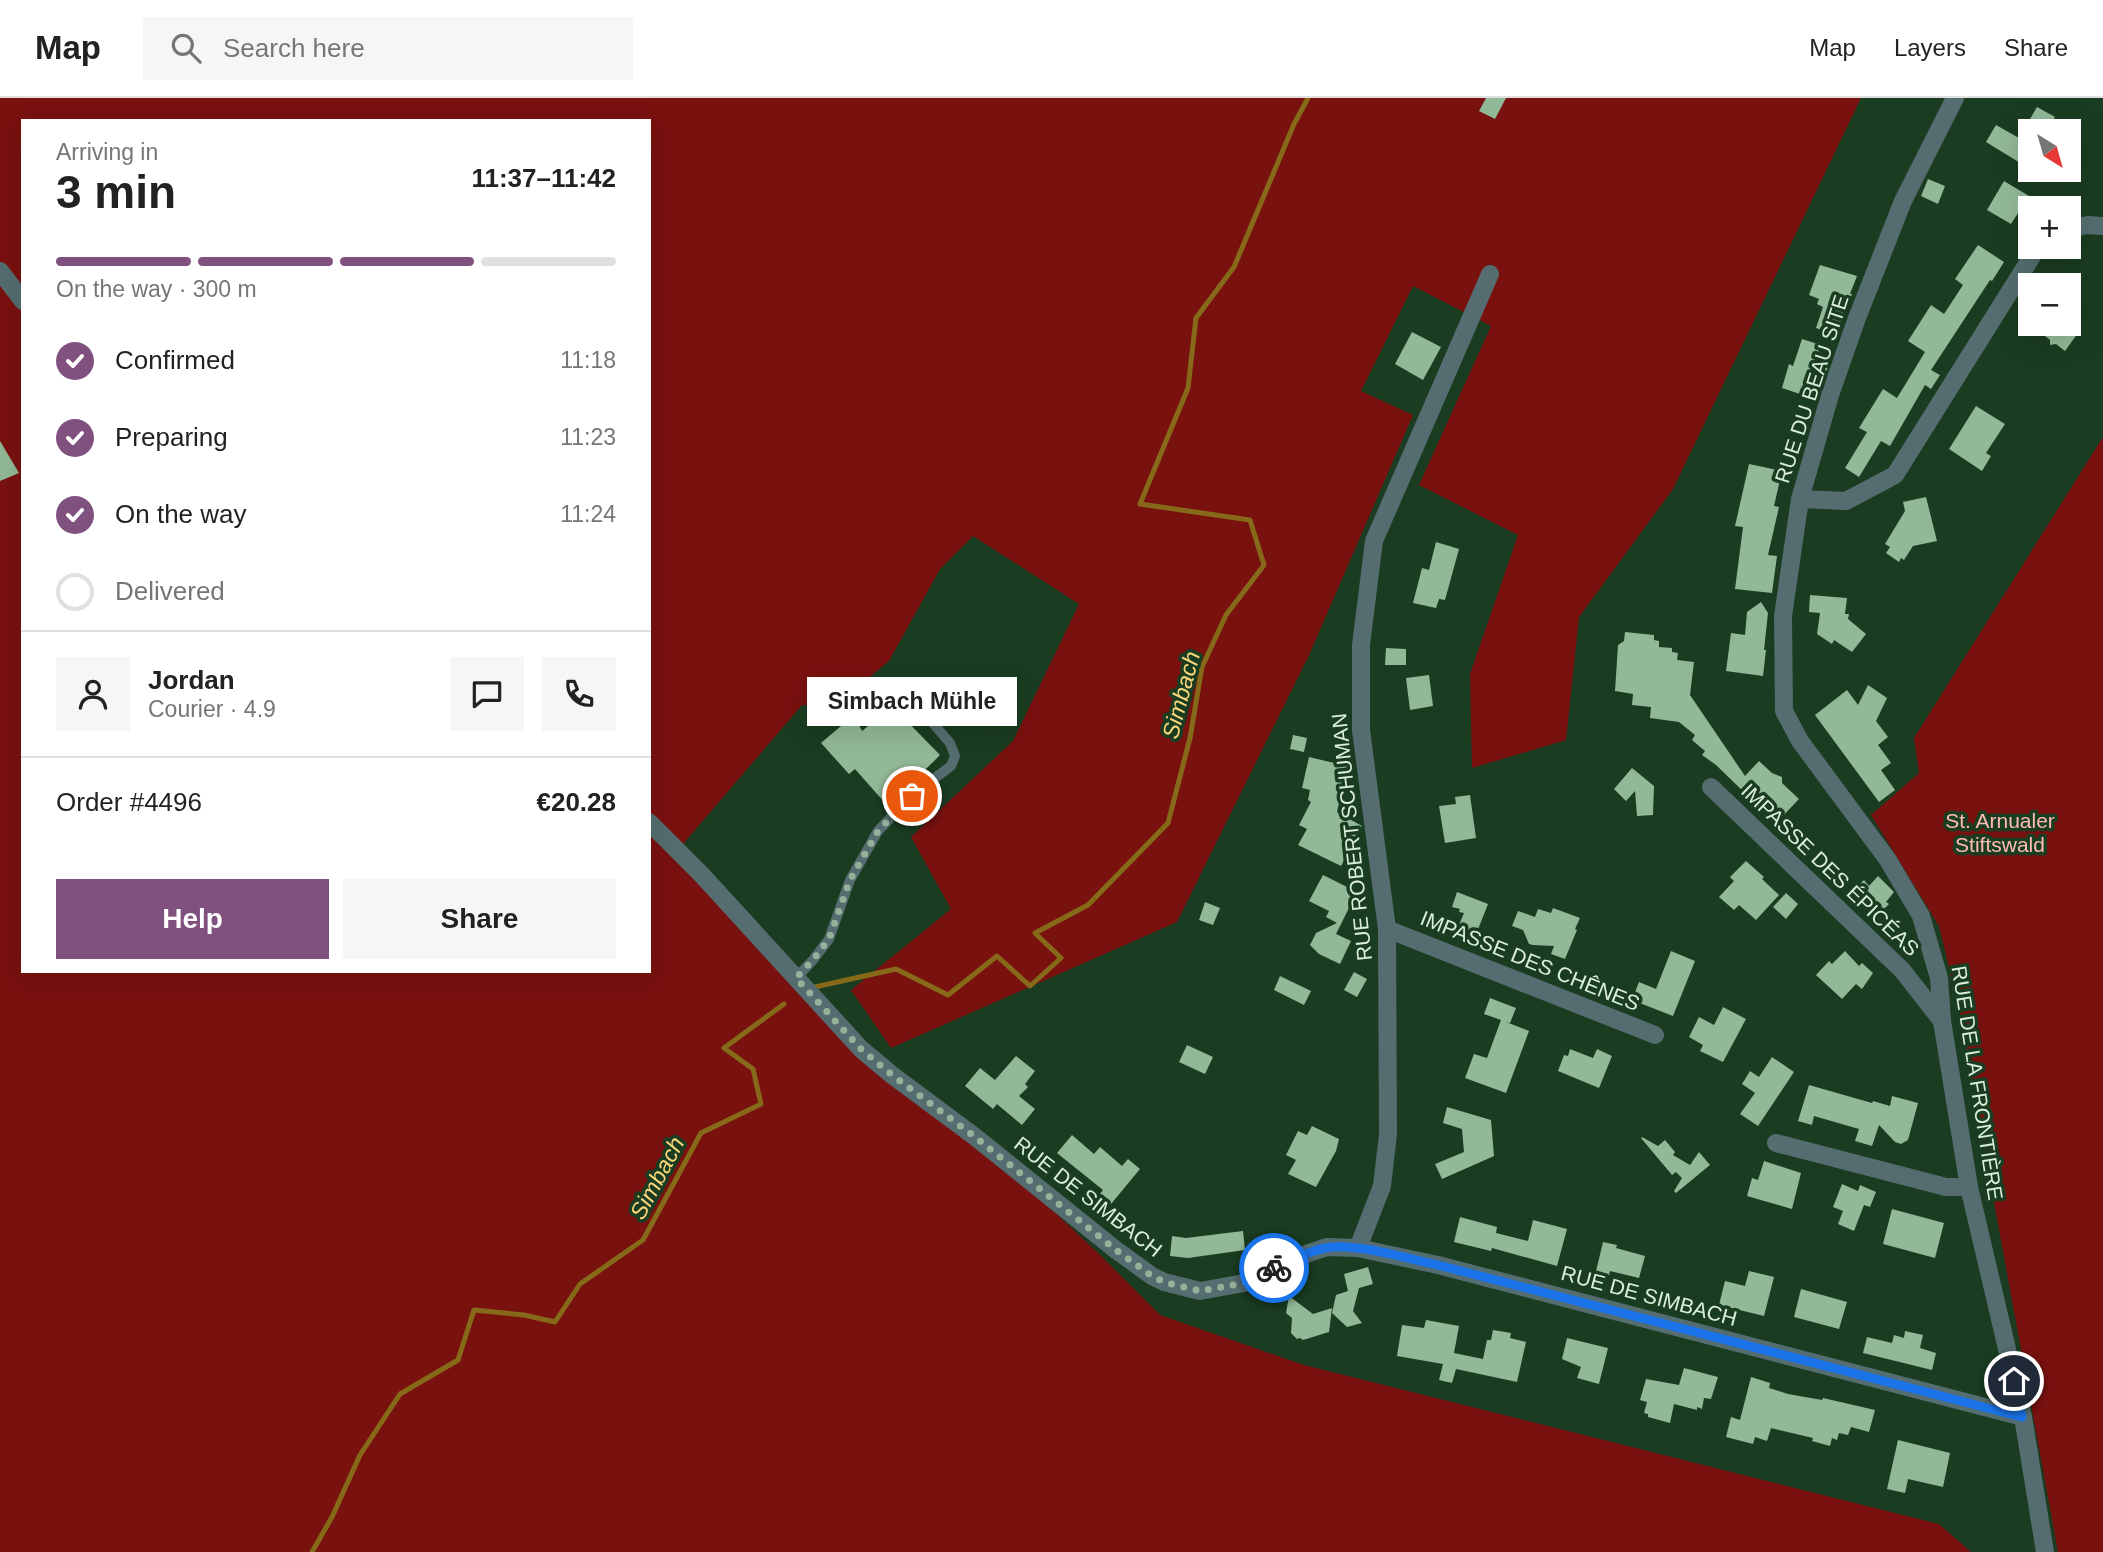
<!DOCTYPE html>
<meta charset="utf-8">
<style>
:root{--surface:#fff;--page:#f6f6f6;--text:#222;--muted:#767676;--line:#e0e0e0;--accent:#80507f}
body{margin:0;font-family:Helvetica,sans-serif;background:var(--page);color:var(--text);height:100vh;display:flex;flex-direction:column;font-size:26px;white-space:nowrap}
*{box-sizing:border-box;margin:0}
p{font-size:23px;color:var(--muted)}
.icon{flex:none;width:38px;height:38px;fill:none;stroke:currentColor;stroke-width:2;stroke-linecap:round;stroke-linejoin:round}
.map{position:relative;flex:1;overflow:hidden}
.side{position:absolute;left:21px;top:21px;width:630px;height:854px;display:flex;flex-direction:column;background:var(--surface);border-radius:0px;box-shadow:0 7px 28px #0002}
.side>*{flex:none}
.needle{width:46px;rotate:143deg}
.controls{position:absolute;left:2018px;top:21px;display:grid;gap:14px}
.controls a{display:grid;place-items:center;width:63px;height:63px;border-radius:0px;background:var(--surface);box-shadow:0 7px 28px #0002;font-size:35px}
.pin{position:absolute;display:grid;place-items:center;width:60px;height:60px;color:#fff;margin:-30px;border:4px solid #fff;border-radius:50%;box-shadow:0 2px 7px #0007}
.courier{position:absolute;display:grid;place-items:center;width:70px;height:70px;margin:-35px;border:5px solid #1a73e8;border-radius:50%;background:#fff;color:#222;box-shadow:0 2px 9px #0007}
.bubble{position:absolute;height:49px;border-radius:0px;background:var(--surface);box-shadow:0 7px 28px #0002;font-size:23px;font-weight:700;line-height:49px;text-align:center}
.head em{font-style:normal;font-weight:700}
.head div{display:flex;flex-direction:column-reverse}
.head{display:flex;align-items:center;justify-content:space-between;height:119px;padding:0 35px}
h1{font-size:46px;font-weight:700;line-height:52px}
.bar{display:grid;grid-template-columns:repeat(4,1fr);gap:10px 7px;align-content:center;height:84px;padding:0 35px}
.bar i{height:9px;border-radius:5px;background:var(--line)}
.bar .active{background:var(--accent)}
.bar p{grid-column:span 4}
.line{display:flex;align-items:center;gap:18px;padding:0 35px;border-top:2px solid var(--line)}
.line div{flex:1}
.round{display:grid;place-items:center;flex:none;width:74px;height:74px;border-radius:0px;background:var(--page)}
ol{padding:0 35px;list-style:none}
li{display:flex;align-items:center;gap:21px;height:77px}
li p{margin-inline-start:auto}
li .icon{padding:7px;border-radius:50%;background:var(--accent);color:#fff;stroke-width:4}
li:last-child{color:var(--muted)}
li i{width:38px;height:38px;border:4px solid var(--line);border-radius:50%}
.action{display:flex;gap:14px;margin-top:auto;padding:14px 35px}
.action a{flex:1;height:80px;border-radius:0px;background:var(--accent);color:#fff;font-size:28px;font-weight:700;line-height:80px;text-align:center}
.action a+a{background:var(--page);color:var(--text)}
header{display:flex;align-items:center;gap:42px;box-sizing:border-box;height:98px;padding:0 35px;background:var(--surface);border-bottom:2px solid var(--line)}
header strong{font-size:33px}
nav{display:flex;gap:38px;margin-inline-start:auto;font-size:24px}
.search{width:490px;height:63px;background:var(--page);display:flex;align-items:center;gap:18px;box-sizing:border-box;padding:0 24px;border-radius:0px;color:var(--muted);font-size:26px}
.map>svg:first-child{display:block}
</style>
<header>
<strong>Map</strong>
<div class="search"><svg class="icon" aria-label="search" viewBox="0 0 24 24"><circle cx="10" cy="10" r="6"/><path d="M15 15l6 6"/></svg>Search here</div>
<nav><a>Map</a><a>Layers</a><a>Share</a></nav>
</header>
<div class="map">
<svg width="2103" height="1454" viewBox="0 0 2103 1454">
<rect width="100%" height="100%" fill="#1a3c20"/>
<g fill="#79110f" fill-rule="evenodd">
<path d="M0 0H1861L1673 391 1579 519 1566 642 1472 670 1470 576 1518 437 1419 387 1491 228 1413 188 1361 293 1413 317 1310 555 1177 824 891 950 851 892 951 811 911 739 1013 643 1079 506 973 438 940 471 889 563 832 610 802 607 677 753 802 895 974 1038 1098 1155 1160 1217 1304 1267 1939 1426 1971 1454H0ZM23 23H649V873H23Z"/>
<path d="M2103 339V1454H2058L1958 907 1939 828 1871 717 1919 675 1914 640Z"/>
</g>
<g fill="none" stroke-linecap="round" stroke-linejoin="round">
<g stroke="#866a19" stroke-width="5">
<path d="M815 889 896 871 948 897 997 858 1030 888 1061 860 1035 835 1088 807 1168 725 1190 640 1202 569 1226 517 1264 467 1250 422 1140 406 1188 290 1196 220 1234 169 1294 26 1308 0"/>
<path d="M312 1454 332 1419 360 1357 400 1296 458 1262 474 1212 524 1217 555 1224 580 1186 643 1142 701 1035 761 1006 753 971 724 950 784 906"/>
</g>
</g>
<g fill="#92b997">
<path d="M1486 0H1506L1495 21 1479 13Z"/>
<path d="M2037 9 2055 19 2046 33H2030V71L1986 44 1996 27 2019 40Z"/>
<path d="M1928 81 1945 88 1938 106 1921 98Z"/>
<path d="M2004 83 2029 98 2011 126 1987 112Z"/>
<path d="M1978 147 2004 164 1992 183 1990 182 1931 272 1940 277 1931 291 1925 287 1890 348 1881 343 1859 379 1845 370 1867 334 1859 330 1883 291 1897 300 1925 254 1908 243 1931 207 1944 216 1963 187 1955 181Z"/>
<path d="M1820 167 1857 178 1850 196H1852L1836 237 1816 230 1823 209 1817 206 1819 201 1809 197Z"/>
<path d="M2052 226H2064L2078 235 2065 253 2056 246 2050 247V242L2045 238Z"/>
<path d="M1412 234 1441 249 1423 282 1395 266Z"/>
<path d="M1802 241 1821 247 1816 261 1829 266 1824 279 1816 276 1812 288 1809 287 1806 298 1782 290 1789 266 1793 268Z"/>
<path d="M1976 308 2005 326 1986 355 1991 358 1982 373 1949 351Z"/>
<path d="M0 343 19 375 0 383Z"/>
<path d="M1749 366 1782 373 1774 408 1779 409 1768 457 1777 458 1772 495 1735 491 1743 429 1735 428Z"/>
<path d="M1926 399 1937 443 1913 448 1904 462 1901 460 1899 464 1886 455 1890 449 1885 446 1905 413 1903 404Z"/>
<path d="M1436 444 1459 451 1445 502 1439 501 1436 510 1413 505 1422 470 1429 472Z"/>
<path d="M1810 497 1847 500 1845 516H1849L1848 521 1866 536 1852 554 1834 542 1832 546 1817 536 1820 515 1809 514Z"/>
<path d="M1761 504 1768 515 1764 552H1766L1763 578 1726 573 1731 535 1745 537 1747 514Z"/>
<path d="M1625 534 1654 537V542L1659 543V549L1672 550V554L1678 555 1677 562 1694 564 1690 597 1745 678 1759 663 1772 675 1782 679V685L1799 701 1776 725 1716 667 1702 657 1705 653 1692 642 1695 637 1679 624 1650 620 1651 609 1632 607 1633 596 1615 593 1618 547 1624 543Z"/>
<path d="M1386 550 1406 551V567H1385Z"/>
<path d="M1429 577 1433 608 1410 612 1406 580Z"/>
<path d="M1868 587 1887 600 1876 623 1888 639 1878 647 1891 665 1881 672 1895 692 1879 704 1815 617 1847 592 1858 607Z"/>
<path d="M894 610 940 657 914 683 912 682 885 705 855 671 849 676 821 645 854 617 862 633 879 619 880 621Z"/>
<path d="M1293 637 1307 640 1304 654 1290 651Z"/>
<path d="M1309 659 1347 668 1337 714 1362 728 1341 768 1298 747 1307 731 1299 727 1311 704 1308 702 1310 692 1302 690Z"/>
<path d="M1632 670 1654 688 1653 717 1637 718 1635 693 1626 703 1614 691Z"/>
<path d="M1470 697 1476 740 1445 745 1439 708 1456 706 1455 699Z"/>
<path d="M1746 763 1764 779 1762 781 1779 797 1756 822 1739 807 1734 812 1719 799 1734 783 1730 779Z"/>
<path d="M1323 777 1357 794 1336 836 1351 843 1340 866 1319 856 1310 847 1316 835 1337 825 1326 819 1329 813 1309 803Z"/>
<path d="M1878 778 1894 794 1886 804 1889 806 1877 818 1852 794 1864 782 1869 788Z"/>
<path d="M1457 794 1488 806 1475 839 1457 832 1464 815 1459 814 1460 811 1452 809Z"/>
<path d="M1786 795 1798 806 1786 821 1773 809Z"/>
<path d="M1205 804 1220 810 1213 827 1199 822Z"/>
<path d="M1553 810 1580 820 1575 831 1577 832 1565 861 1551 856 1554 848 1533 847 1529 846 1523 832 1512 828 1518 813 1535 819 1538 811 1551 815Z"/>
<path d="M1671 853 1695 863 1673 918 1632 902 1639 884 1656 891Z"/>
<path d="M1845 853 1859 868 1862 865 1873 875 1862 891 1856 886 1842 901 1816 877 1829 863 1832 866Z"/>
<path d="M1354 874 1367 881 1357 899 1344 892Z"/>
<path d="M1280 878 1311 893 1304 907 1274 892Z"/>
<path d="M1490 900 1516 910 1510 925 1506 924 1529 933 1506 995 1465 980 1474 956 1487 960 1501 922 1484 916Z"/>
<path d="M1723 909 1746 921 1723 964 1700 953 1703 947 1689 939 1699 919 1714 927Z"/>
<path d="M1187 947 1213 959 1205 976 1179 964Z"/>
<path d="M1570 951 1593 960 1597 951 1612 958 1599 990 1558 973 1564 957 1568 958Z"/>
<path d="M1016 958 1035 973 1025 986 1028 989 1019 998 1035 1011 1022 1027 997 1006 993 1011 965 988 980 970 995 982Z"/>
<path d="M1772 959 1794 974 1758 1028 1740 1016 1755 995 1742 986 1750 973 1759 979Z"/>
<path d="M1809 987 1872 1005 1873 1003 1890 1008 1892 998 1918 1005 1908 1042 1901 1046 1895 1044 1879 1027 1872 1048 1855 1043 1859 1031 1814 1018 1812 1027 1798 1023Z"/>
<path d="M1447 1009 1491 1022 1494 1058 1442 1081 1435 1066 1464 1054 1462 1031 1443 1025Z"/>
<path d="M1312 1028 1339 1041 1336 1053 1316 1089 1288 1076 1296 1062 1286 1057 1298 1033 1307 1037Z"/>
<path d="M1072 1037 1094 1056 1100 1049 1122 1068 1128 1061 1140 1071 1111 1106 1099 1097 1103 1092 1057 1055Z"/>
<path d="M1642 1039 1658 1048 1665 1042 1675 1054 1673 1057 1690 1067 1699 1054 1710 1067 1676 1095 1674 1093 1682 1080 1676 1074 1672 1077 1641 1040Z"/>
<path d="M1764 1063 1801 1075 1792 1111 1747 1098 1752 1080 1758 1082Z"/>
<path d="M1842 1086 1858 1093 1860 1087 1876 1094 1870 1109 1864 1107 1854 1133 1838 1126 1843 1113 1833 1109Z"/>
<path d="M1892 1111 1944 1125 1935 1160 1883 1146Z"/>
<path d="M1460 1119 1497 1129 1496 1135 1528 1143 1533 1122 1567 1131 1557 1168 1492 1150 1491 1153 1454 1144Z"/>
<path d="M1243 1133 1245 1152 1188 1160 1170 1158 1172 1138 1186 1140Z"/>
<path d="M1603 1144 1617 1147 1616 1150 1645 1158 1639 1180 1610 1173 1609 1177 1596 1173Z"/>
<path d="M1368 1169 1373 1186 1359 1190 1353 1213 1362 1225 1347 1229 1332 1215 1336 1197 1348 1193 1344 1176Z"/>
<path d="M1749 1173 1774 1179 1764 1218 1719 1207 1725 1183 1745 1188Z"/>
<path d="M1801 1191 1847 1204 1839 1231 1794 1219Z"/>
<path d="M1289 1198 1313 1216 1332 1210 1329 1234 1303 1242 1300 1240 1297 1241 1291 1235 1292 1220 1286 1215Z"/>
<path d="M1426 1222 1459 1228 1454 1255 1483 1261 1487 1242H1491L1493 1232 1511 1235 1510 1240 1526 1244 1517 1284 1456 1271 1452 1285 1439 1282 1443 1266 1397 1258 1402 1227 1424 1230Z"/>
<path d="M1905 1233 1923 1237 1920 1250 1936 1255 1932 1272 1863 1255 1867 1239 1892 1245 1894 1237 1904 1240Z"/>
<path d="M1567 1240 1608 1250 1599 1286 1577 1280 1581 1269 1562 1261Z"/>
<path d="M1684 1270 1718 1279 1711 1301 1704 1300 1702 1311 1697 1309V1312L1674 1306 1670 1325 1648 1319V1316L1644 1315 1647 1304 1640 1302 1646 1281 1679 1287Z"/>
<path d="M1751 1279 1770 1285 1769 1290 1788 1296 1822 1302 1823 1300 1875 1312 1869 1334 1851 1329 1848 1337 1839 1335 1837 1342 1832 1340 1830 1348 1812 1343 1813 1340 1771 1330 1767 1343 1755 1339 1753 1346 1726 1339 1731 1319 1740 1322Z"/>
<path d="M1898 1342 1950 1355 1943 1389 1908 1381 1905 1395 1887 1391Z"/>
</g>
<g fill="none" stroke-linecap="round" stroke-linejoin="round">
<path stroke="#556d70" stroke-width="10" d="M796 880 813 862 829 841 850 782 878 733 912 697 951 668 955 658 950 645 910 599"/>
<g stroke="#556d70" stroke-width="18">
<path d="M1955 0 1903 103 1857 220 1830 297 1800 401 1783 518 1784 613 1800 643 1888 762 1921 818 1939 880 1942 923 1969 1089 2023 1319 2045 1454"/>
<path d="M2068 131 2088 127 2103 128"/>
<path d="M0 173 23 203"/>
<path d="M1800 401 1846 403 1895 377 2034 155 2040 149"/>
<path d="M1711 689 1902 872 1942 923"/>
<path d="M649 724 701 776 861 951 892 977 974 1038 1116 1152 1152 1178 1164 1184 1200 1193 1244 1185 1294 1160 1327 1149 1358 1150 1438 1167 2023 1319"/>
<path d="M1387 831 1655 937"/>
<path d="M1776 1045 1946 1089H1969"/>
<path d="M1358 1150 1382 1088 1388 1036 1387 831 1361 632V547L1374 443 1490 176"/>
</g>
</g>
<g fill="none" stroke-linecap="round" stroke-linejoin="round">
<path stroke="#97b09a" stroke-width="7" stroke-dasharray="0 12.6" d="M912 698 878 733 850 782 829 841 813 862 796 880 861 951 892 977 974 1038 1116 1152 1152 1178 1164 1184 1200 1193 1244 1185 1274 1170"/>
<path stroke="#1a73e8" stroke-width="9" d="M1274 1170C1290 1162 1307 1154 1325 1150 1354 1144 1408 1161 1438 1167L2022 1319 2014 1283"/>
</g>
<g text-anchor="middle" stroke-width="7" stroke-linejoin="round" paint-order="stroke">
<g font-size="21" fill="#daeedc" stroke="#1a3c20">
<text transform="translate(1812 291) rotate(-72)" y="7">RUE DU BEAU SITE</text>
<text transform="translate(1352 739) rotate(-96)" y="7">RUE ROBERT SCHUMAN</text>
<text transform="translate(1830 772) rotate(44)" y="7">IMPASSE DES ÉPICÉAS</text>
<text transform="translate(1530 863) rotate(22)" y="7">IMPASSE DES CHÊNES</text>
<text transform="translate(1977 985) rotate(81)" y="7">RUE DE LA FRONTIÈRE</text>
<text transform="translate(1088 1099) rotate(38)" y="7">RUE DE SIMBACH</text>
<text transform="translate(1649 1198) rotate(15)" y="7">RUE DE SIMBACH</text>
</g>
<g font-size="21" fill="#febbb2" stroke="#1a3c20">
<text x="2000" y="730">St. Arnualer<tspan x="2000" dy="24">Stiftswald</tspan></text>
</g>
<g font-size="23" font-style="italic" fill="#fbd67a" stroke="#1a3c20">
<text transform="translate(1181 597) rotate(-75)" y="8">Simbach</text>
<text transform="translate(657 1080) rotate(-62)" y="8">Simbach</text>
</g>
</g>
</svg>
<div class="controls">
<a><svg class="needle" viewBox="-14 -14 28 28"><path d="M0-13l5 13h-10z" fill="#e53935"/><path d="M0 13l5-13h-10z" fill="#767676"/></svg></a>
<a>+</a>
<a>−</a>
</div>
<div class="pin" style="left:912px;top:698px;background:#ea580c"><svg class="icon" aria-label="bag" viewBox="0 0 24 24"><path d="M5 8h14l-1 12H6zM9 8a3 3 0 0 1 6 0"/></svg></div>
<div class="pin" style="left:2014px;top:1283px;background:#1f2937"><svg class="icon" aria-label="home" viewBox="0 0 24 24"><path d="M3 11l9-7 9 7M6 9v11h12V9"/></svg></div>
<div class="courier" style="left:1274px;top:1170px"><svg class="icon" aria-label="bike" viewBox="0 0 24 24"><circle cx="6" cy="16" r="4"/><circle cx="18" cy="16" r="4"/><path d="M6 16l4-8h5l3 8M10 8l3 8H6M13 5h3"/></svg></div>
<div class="bubble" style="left:807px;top:579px;width:210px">Simbach Mühle</div>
<section class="side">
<div class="head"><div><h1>3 min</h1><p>Arriving in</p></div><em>11:37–11:42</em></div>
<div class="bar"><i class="active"></i><i class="active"></i><i class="active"></i><i></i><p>On the way · 300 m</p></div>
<ol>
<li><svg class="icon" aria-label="check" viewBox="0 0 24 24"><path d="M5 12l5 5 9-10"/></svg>Confirmed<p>11:18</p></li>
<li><svg class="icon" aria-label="check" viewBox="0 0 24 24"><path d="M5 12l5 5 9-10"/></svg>Preparing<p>11:23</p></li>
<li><svg class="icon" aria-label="check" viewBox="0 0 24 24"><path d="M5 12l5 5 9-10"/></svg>On the way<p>11:24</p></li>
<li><i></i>Delivered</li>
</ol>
<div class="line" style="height:126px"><a class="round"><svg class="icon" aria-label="person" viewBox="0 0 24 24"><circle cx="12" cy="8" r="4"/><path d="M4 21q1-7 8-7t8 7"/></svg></a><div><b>Jordan</b><p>Courier · 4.9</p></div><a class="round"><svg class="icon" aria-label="chat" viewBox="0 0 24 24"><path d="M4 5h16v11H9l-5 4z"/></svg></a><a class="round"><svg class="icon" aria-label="phone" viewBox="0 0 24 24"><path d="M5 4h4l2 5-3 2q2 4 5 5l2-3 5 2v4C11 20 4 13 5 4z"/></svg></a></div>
<div class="line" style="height:91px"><div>Order #4496</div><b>€20.28</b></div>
<div class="action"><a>Help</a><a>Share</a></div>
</section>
</div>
